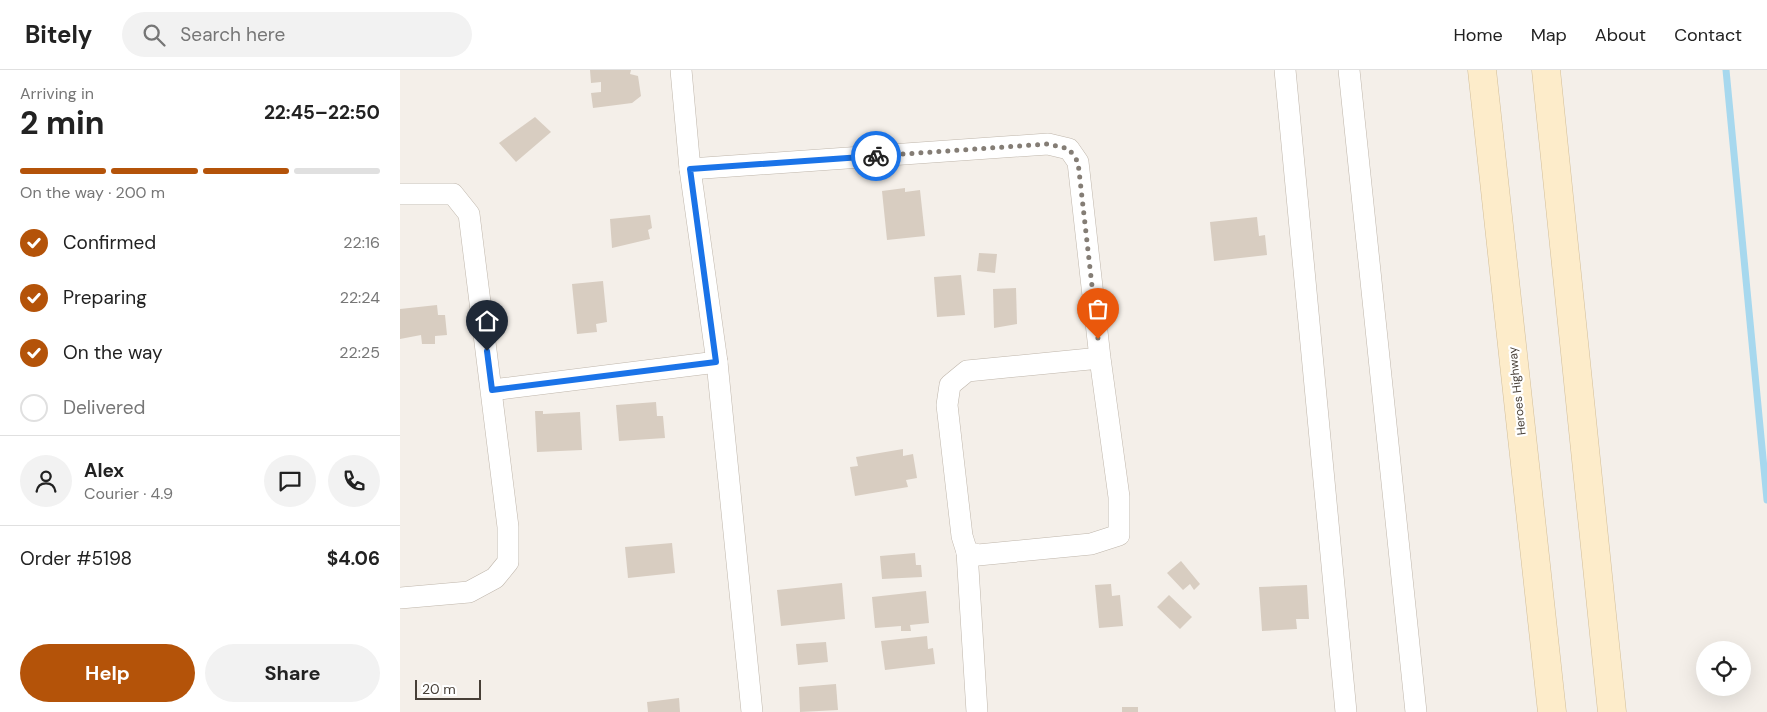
<!DOCTYPE html>
<meta charset="utf-8">
<style>
:root{--surface:#fff;--page:#f2f2f2;--text:#222;--muted:#767676;--line:#e0e0e0;--accent:#b45309}
body{margin:0;font-family:"DM Sans",sans-serif;background:var(--page);color:var(--text);height:100vh;display:flex;flex-direction:column;font-size:19px;white-space:nowrap}
*{box-sizing:border-box;margin:0}
p{font-size:16px;color:var(--muted)}
.icon{flex:none;width:28px;height:28px;fill:none;stroke:currentColor;stroke-width:2;stroke-linecap:round;stroke-linejoin:round}
.map{position:relative;flex:1;overflow:hidden}
.side{display:flex;flex-direction:column;background:var(--surface);width:400px}
.side>*{flex:none}
.controls{position:absolute;left:1296px;top:571px;display:grid;gap:10px}
.controls a{display:grid;place-items:center;width:55px;height:55px;border-radius:50%;background:var(--surface);box-shadow:0 5px 20px #0002;font-size:25px}
.scale{position:absolute;left:15px;bottom:12px;width:66px;box-sizing:border-box;padding-left:5px;border:2px solid #473f37;border-top:0;font-size:14px;line-height:18px;white-space:nowrap;color:#473f37;-webkit-text-stroke:4px #fff;paint-order:stroke}
.pin{position:absolute;display:grid;place-items:center;width:42px;height:42px;color:#fff;margin:-51px -21px;border-radius:50% 50% 50% 0;rotate:-45deg;box-shadow:0 0 5px #0007}
.pin .icon{rotate:45deg}
.courier{position:absolute;display:grid;place-items:center;width:50px;height:50px;margin:-25px;border:4px solid #1a73e8;border-radius:50%;background:#fff;color:#222;box-shadow:0 1px 6px #0007}
.head em{font-style:normal;font-weight:700}
.head div{display:flex;flex-direction:column-reverse}
.head{display:flex;align-items:center;justify-content:space-between;height:85px;padding:0 20px}
h1{font-size:32px;font-weight:700;line-height:38px}
.bar{display:grid;grid-template-columns:repeat(4,1fr);gap:8px 5px;align-content:center;height:60px;padding:0 20px}
.bar i{height:6px;border-radius:4px;background:var(--line)}
.bar .on{background:var(--accent)}
.bar p{grid-column:span 4}
.line{display:flex;align-items:center;gap:12px;padding:0 20px;border-top:1px solid var(--line)}
.line div{flex:1}
.round{display:grid;place-items:center;flex:none;width:52px;height:52px;border-radius:26px;background:var(--page)}
ol{padding:0 20px;list-style:none}
li{display:flex;align-items:center;gap:15px;height:55px}
li p{margin-inline-start:auto}
li .icon{padding:5px;border-radius:50%;background:var(--accent);color:#fff;stroke-width:4}
li:last-child{color:var(--muted)}
li i{width:28px;height:28px;border:2px solid var(--line);border-radius:50%}
.button{display:flex;gap:10px;margin-top:auto;padding:10px 20px}
.button a{flex:1;height:58px;border-radius:30px;background:var(--accent);color:#fff;font-size:20px;font-weight:700;line-height:58px;text-align:center}
.button a+a{background:var(--page);color:var(--text)}
header{display:flex;align-items:center;gap:30px;box-sizing:border-box;height:70px;padding:0 25px;background:var(--surface);border-bottom:1px solid var(--line)}
header strong{font-size:24px}
nav{display:flex;gap:28px;margin-inline-start:auto;font-size:18px}
.search{width:350px;height:45px;background:var(--page);display:flex;align-items:center;gap:12px;box-sizing:border-box;padding:0 18px;border-radius:28px;color:var(--muted);font-size:19px}
main{display:flex;flex:1;min-height:0}
.map>svg:first-child{display:block}
</style>
<header>
<strong>Bitely</strong>
<div class="search"><svg class="icon" aria-label="search" viewBox="0 0 24 24"><circle cx="10" cy="10" r="6"/><path d="M15 15l6 6"/></svg>Search here</div>
<nav><a>Home</a><a>Map</a><a>About</a><a>Contact</a></nav>
</header>
<main>
<section class="side">
<div class="head"><div><h1>2 min</h1><p>Arriving in</p></div><em>22:45–22:50</em></div>
<div class="bar"><i class="on"></i><i class="on"></i><i class="on"></i><i></i><p>On the way · 200 m</p></div>
<ol>
<li><svg class="icon" aria-label="check" viewBox="0 0 24 24"><path d="M5 12l5 5 9-10"/></svg>Confirmed<p>22:16</p></li>
<li><svg class="icon" aria-label="check" viewBox="0 0 24 24"><path d="M5 12l5 5 9-10"/></svg>Preparing<p>22:24</p></li>
<li><svg class="icon" aria-label="check" viewBox="0 0 24 24"><path d="M5 12l5 5 9-10"/></svg>On the way<p>22:25</p></li>
<li><i></i>Delivered</li>
</ol>
<div class="line" style="height:90px"><a class="round"><svg class="icon" aria-label="person" viewBox="0 0 24 24"><circle cx="12" cy="8" r="4"/><path d="M4 21q1-7 8-7t8 7"/></svg></a><div><b>Alex</b><p>Courier · 4.9</p></div><a class="round"><svg class="icon" aria-label="chat" viewBox="0 0 24 24"><path d="M4 5h16v11H9l-5 4z"/></svg></a><a class="round"><svg class="icon" aria-label="phone" viewBox="0 0 24 24"><path d="M5 4h4l2 5-3 2q2 4 5 5l2-3 5 2v4C11 20 4 13 5 4z"/></svg></a></div>
<div class="line" style="height:65px"><div>Order #5198</div><b>$4.06</b></div>
<div class="button"><a>Help</a><a>Share</a></div>
</section>
<div class="map">
<svg width="1367" height="642" viewBox="0 0 1367 642">
<rect width="100%" height="100%" fill="#f4efe9"/>
<g fill="none" stroke-linecap="round" stroke-linejoin="round">
<path stroke="#a7d8ee" stroke-width="7" d="M1326 0 1367 430"/>
</g>
<g fill="#d8cdc1">
<path d="M190 0H231L230 4 238 6 241 26 232 33 193 38 191 23 201 22V12L191 13Z"/>
<path d="M135 47 151 62 116 92 99 73Z"/>
<path d="M505 118V122L520 120 525 166 487 170 482 121Z"/>
<path d="M250 145 252 158 248 160 250 169 212 178 210 149Z"/>
<path d="M857 147 859 166 865 165 867 185 814 191 810 152Z"/>
<path d="M579 183 597 184 595 203 577 201Z"/>
<path d="M561 205 565 245 537 247 534 207Z"/>
<path d="M203 211 207 252 196 254 197 262 177 264 172 214Z"/>
<path d="M616 218 617 254 594 258 593 219Z"/>
<path d="M37 235 38 245H45L47 265 35 266V274H22L21 265 0 269V239Z"/>
<path d="M256 332 257 346H263L265 368 219 371 216 335Z"/>
<path d="M135 341H143V344L180 342 182 380 137 382Z"/>
<path d="M503 379V386L513 384 517 408 506 410 508 417 455 426 450 397 458 396 456 387Z"/>
<path d="M272 473 275 503 228 508 225 477Z"/>
<path d="M515 483 516 495H521L522 507 482 509 480 486Z"/>
<path d="M781 491 800 514 794 520 790 514 783 520 767 503Z"/>
<path d="M442 513 445 549 381 556 377 520Z"/>
<path d="M711 514 712 526 720 525 723 556 699 558 695 515Z"/>
<path d="M907 515 909 549H896L897 559 862 561 859 517Z"/>
<path d="M526 521 529 553 510 555 511 561H501V556L475 558 472 527Z"/>
<path d="M769 525 792 547 780 559 757 537Z"/>
<path d="M527 566 528 579 533 578 535 594 485 600 481 571Z"/>
<path d="M426 572 428 592 398 595 396 574Z"/>
<path d="M436 614 438 640 400 642 399 617Z"/>
<path d="M279 628 280 642H248L247 632Z"/>
<rect x="722" y="637" width="16" height="5"/>
</g>
<g fill="none" stroke-linecap="round" stroke-linejoin="round">
<defs>
<g id="minor">
<path d="M281 0 290 99 317 292 352 642"/>
<path d="M885 0 946 642"/>
<path d="M949 0 1016 642"/>
<path d="M290 99 648 74 669 79 678 92 700 288 719 427V465L691 474 578 485 567 482 562 466 547 335 550 315 567 301 700 288"/>
<path d="M0 124H53L69 144 108 457V492L95 508 69 522 0 528"/>
<path d="M92 320 317 292"/>
<path d="M567 482 577 642"/>
</g>
<g id="secondary">
<path d="M1082 0 1152 642"/>
<path d="M1146 0 1212 642"/>
</g>
</defs>
<use href="#minor" stroke="#bfb6ab" stroke-width="22"/>
<use href="#secondary" stroke="#d2be99" stroke-width="29"/>
<use href="#minor" stroke="#fff" stroke-width="21"/>
<use href="#secondary" stroke="#fdecca" stroke-width="28"/>
</g>
<g fill="none" stroke-linecap="round" stroke-linejoin="round">
<path stroke="#847d75" stroke-width="5" stroke-dasharray="0 9" d="M476 86 648 74 669 79 678 92 698 269"/>
<path stroke="#1a73e8" stroke-width="6" d="M87 281 92 320 316 292 290 99 476 86"/>
</g>
<g text-anchor="middle" stroke-width="4.5" stroke-linejoin="round" paint-order="stroke">
<g font-size="12" fill="#473f37" stroke="#fff">
<text transform="translate(1117 321) rotate(-96)" y="4">Heroes Highway</text>
</g>
</g>
</svg>
<div class="controls">
<a><svg class="icon" aria-label="locate" viewBox="0 0 24 24"><circle cx="12" cy="12" r="6"/><path d="M12 2v4M12 18v4M2 12h4M18 12h4"/></svg></a>
</div>
<div class="scale">20 m</div>
<div class="pin" style="left:698px;top:269px;background:#ea580c"><svg class="icon" aria-label="bag" viewBox="0 0 24 24"><path d="M5 8h14l-1 12H6zM9 8a3 3 0 0 1 6 0"/></svg></div>
<div class="pin" style="left:87px;top:281px;background:#1f2937"><svg class="icon" aria-label="home" viewBox="0 0 24 24"><path d="M3 11l9-7 9 7M6 9v11h12V9"/></svg></div>
<div class="courier" style="left:476px;top:86px"><svg class="icon" aria-label="bike" viewBox="0 0 24 24"><circle cx="6" cy="16" r="4"/><circle cx="18" cy="16" r="4"/><path d="M6 16l4-8h5l3 8M10 8l3 8H6M13 5h3"/></svg></div>
</div>
</main>
